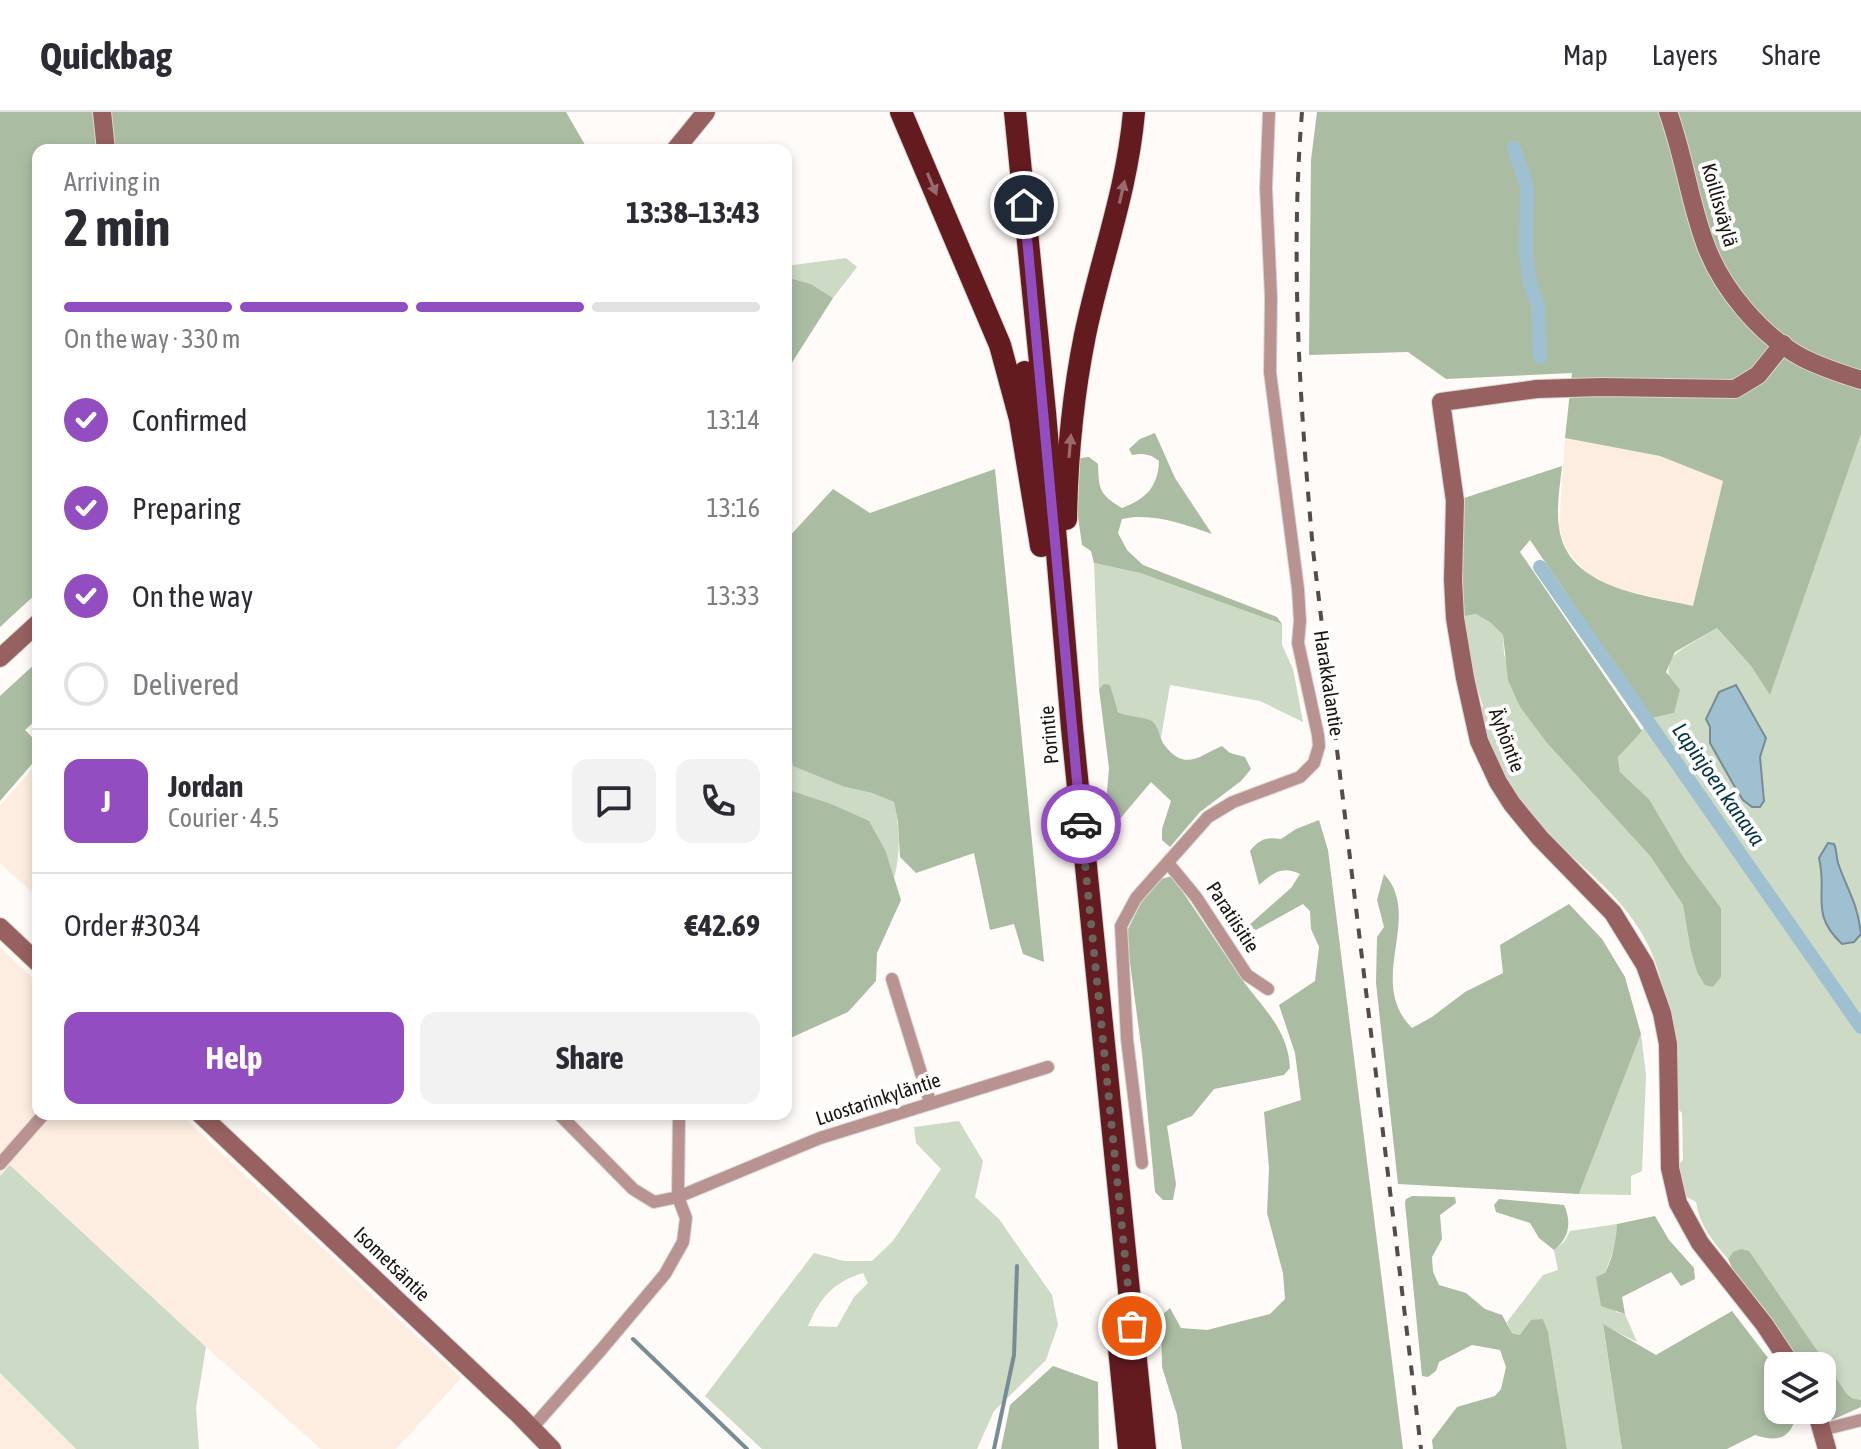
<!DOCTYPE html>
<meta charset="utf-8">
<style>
:root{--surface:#fff;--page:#f2f2f3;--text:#2b2b33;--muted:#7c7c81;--line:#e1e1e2;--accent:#924dc1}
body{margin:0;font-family:"Asap Condensed",sans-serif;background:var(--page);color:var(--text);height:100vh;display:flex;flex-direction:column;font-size:30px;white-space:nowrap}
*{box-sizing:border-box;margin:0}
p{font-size:26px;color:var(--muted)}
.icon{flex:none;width:44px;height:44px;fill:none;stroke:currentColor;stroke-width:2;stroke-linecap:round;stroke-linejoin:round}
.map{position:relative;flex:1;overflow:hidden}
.sheet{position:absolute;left:32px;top:32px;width:760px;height:976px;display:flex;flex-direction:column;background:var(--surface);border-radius:16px;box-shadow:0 4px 12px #0003}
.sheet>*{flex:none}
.controls{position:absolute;left:1764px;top:1240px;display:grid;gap:16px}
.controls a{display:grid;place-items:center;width:72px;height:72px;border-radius:16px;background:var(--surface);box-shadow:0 4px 12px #0003;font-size:40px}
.pin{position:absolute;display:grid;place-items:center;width:68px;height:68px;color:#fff;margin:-34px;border:4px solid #fff;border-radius:50%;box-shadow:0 2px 8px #0007}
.courier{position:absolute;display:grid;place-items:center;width:80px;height:80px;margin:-40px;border:6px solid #924dc1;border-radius:50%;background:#fff;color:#222;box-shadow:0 2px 10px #0007}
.overview em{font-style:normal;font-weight:700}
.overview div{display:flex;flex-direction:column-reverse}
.overview{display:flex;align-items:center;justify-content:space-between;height:136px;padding:0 32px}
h1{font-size:52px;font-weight:700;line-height:60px}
.bar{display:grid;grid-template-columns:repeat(4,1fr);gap:12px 8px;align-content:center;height:96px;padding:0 32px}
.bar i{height:10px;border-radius:6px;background:var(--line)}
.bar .active{background:var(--accent)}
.bar p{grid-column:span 4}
.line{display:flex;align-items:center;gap:20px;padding:0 32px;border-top:2px solid var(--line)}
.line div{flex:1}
.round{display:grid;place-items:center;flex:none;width:84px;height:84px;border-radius:16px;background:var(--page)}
ol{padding:0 32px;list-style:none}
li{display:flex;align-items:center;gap:24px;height:88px}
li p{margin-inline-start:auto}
li .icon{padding:8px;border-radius:50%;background:var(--accent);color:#fff;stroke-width:4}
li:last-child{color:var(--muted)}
li i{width:44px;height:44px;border:4px solid var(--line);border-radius:50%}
.primary-button{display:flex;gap:16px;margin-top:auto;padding:16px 32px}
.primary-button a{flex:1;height:92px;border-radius:16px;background:var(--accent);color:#fff;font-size:32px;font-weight:700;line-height:92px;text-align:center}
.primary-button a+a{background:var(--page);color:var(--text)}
header{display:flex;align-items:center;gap:48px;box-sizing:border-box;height:112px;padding:0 40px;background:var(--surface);border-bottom:2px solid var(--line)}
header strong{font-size:38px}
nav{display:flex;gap:44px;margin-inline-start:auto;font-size:28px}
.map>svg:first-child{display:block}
</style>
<header>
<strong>Quickbag</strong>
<nav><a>Map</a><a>Layers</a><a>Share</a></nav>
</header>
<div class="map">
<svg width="1861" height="1337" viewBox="0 0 1861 1337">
<rect width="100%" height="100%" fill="#fffbf8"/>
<g fill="#fcede0">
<path d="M1565 326 1660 344 1723 369 1694 495 1612 475 1586 461 1567 438 1559 416Z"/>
<path d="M38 650V786L0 751V694Z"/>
<path d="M0 835 38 871V1002H180L461 1266 396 1337H321L215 1243 11 1053 0 1064Z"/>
<path d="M0 1261 76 1337H0Z"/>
</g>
<g fill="#ccdac6" fill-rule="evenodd">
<path d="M846 146 857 155 833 186 811 172 786 165V154Z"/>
<path d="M1861 322V1288L1852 1286 1846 1281 1733 1140 1728 1147C1713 1130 1699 1112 1696 1090L1687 1085 1680 1068 1679 1052 1683 1048 1682 1001 1677 996C1673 941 1672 885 1649 835 1624 782 1578 754 1540 714 1510 682 1494 642 1477 603L1483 594 1455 506 1476 502 1491 511 1503 523 1504 542 1520 595 1546 630 1650 744 1683 793 1697 860 1713 875 1721 864V796L1684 746 1649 687 1620 660 1618 645 1652 606 1674 601C1662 536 1667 548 1717 516L1751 554 1770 582Z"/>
<path d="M1094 451 1140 461 1282 512V533L1293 557 1303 610 1260 589 1170 573 1161 626C1144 592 1138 617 1120 601 1113 595 1108 581 1104 573L1099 577Z"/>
<path d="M786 610 788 627 845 675 872 681 894 690C900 716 901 740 894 766L886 740 846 700 829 691 786 677Z"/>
<path d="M1641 922 1646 963 1642 1059 1631 1064V1083L1579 1082Z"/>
<path d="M959 1009 983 1049 975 1085 999 1107 1052 1183 1058 1213 1046 1248 994 1299 977 1337H762L705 1284 814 1141 844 1149H872L893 1129 941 1057 916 1031 914 1015ZM863 1161 868 1171 854 1185 837 1215 808 1214C820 1186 833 1170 863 1161Z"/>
<path d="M10 1053 206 1235 196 1296 199 1337H76L0 1261V1064Z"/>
<path d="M1617 1112 1616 1131 1605 1161 1616 1200 1625 1202 1637 1230 1603 1213 1622 1337H1567L1548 1221 1543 1207 1520 1223 1511 1220 1507 1210 1543 1163 1558 1158 1554 1138 1564 1130 1570 1119Z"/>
</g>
<g fill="#aabda2">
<path d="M0 0H566L588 38H38V480L0 515Z"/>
<path d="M1317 0H1861V322L1770 583 1751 554 1717 516 1675 540 1666 560 1680 578 1674 601 1652 606 1530 428 1520 440 1642 619 1618 645 1620 660 1649 687 1684 746 1721 796V865L1713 875 1705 873 1697 860 1691 839 1683 793 1650 744 1546 630 1520 595 1508 568 1503 523 1491 511 1476 502 1455 506V389L1562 354C1560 373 1556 397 1559 416 1568 477 1646 483 1693 494L1723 369 1660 344 1565 326 1572 261 1446 267 1408 240 1309 243 1311 48Z"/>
<path d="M786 165 811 172 833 186 786 260Z"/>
<path d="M1155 321 1175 366 1212 422C1184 412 1151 400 1122 407L1118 421 1127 438 1143 453 1277 505 1282 512 1140 461 1094 451 1091 439 1082 433 1071 354 1073 347 1089 345 1098 352C1099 378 1099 382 1122 396 1146 387 1158 375 1159 349 1150 342 1143 341 1132 343L1129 337 1140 327Z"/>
<path d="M995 357 1044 850 1023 842 1014 812 990 818 974 741 916 761 900 745 898 710 894 690 872 681 845 675 793 654 786 610V428L833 377 870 401Z"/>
<path d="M38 549V606L25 618 38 631V645L0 689V584Z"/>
<path d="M1104 572 1110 573 1118 600C1128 606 1148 604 1154 611 1159 617 1160 628 1165 634 1186 660 1200 643 1222 634L1230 641 1245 645 1251 657 1241 669 1200 700 1170 735 1162 728V717L1171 689 1151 670 1103 727 1109 656 1099 577Z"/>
<path d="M786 677 829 691 869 709 886 740 901 788 877 841 876 869 848 900 786 928Z"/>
<path d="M1319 708 1328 738 1403 1337H1182L1177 1303 1162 1255 1161 1204 1170 1196 1181 1216 1207 1218 1270 1202 1285 1187 1283 1161 1267 1101 1269 1056 1264 1000 1301 988 1295 941 1279 893 1315 869 1319 835 1311 817 1310 799 1303 792 1256 818 1248 814 1291 776 1300 762C1282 753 1273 761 1259 773L1250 739C1260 727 1266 725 1281 727L1296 717Z"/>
<path d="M1384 762C1424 805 1365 869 1412 916L1432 905 1465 880 1503 861 1500 833 1569 792 1602 827 1625 865 1641 922 1579 1082 1398 1072 1376 871 1377 825 1384 815 1377 788Z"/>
<path d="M1172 764C1195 798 1218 832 1241 866 1262 896 1288 916 1290 956L1284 963 1214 977 1192 1004 1167 1014 1176 1072 1173 1088H1163L1155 1080 1142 941 1126 821 1144 785 1161 767Z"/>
<path d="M1412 1084 1455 1085 1456 1091 1440 1103 1442 1127 1432 1145 1433 1160 1439 1173 1466 1181 1485 1197 1502 1203 1512 1221 1520 1223 1531 1208 1543 1207 1548 1220 1567 1337H1433L1432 1328 1457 1295 1495 1284 1501 1277 1506 1255 1500 1238 1472 1233 1439 1250 1436 1259 1428 1265 1422 1264 1405 1091 1406 1087Z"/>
<path d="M1499 1087 1564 1093C1572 1111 1569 1126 1554 1138L1539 1126 1530 1111 1496 1100 1494 1093Z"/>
<path d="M1655 1104 1669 1128 1694 1156 1695 1167 1681 1174 1671 1160 1622 1185 1625 1202 1601 1194 1596 1165 1605 1161C1613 1145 1616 1130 1617 1112Z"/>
<path d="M1741 1137 1749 1139 1846 1281 1852 1286 1861 1288V1295L1832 1308 1828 1306 1822 1285V1254H1803L1764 1196 1734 1160 1728 1147 1733 1140Z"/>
<path d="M1732 1199 1778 1259V1298H1796C1794 1326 1779 1331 1755 1323L1727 1337H1622L1603 1212 1656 1243Z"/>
<path d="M1053 1254 1098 1270 1099 1337H1001L1010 1293Z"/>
</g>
<g fill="#9fc0d0" stroke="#778c96" stroke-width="2">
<path d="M1736 573 1766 626 1760 645 1764 689 1760 695H1752L1743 688 1736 677 1710 631V615L1706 607 1719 580Z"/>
<path d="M1828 731 1834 732C1837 738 1836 744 1838 751 1848 780 1857 789 1861 822L1854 830 1842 832C1809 801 1828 783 1819 746Z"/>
</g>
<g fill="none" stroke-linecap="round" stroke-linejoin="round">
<g stroke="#778c96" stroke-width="4">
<path d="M633 1227 747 1337"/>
<path d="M994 1337 1014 1243 1017 1154"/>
</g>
<g stroke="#9fc0d0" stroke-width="14">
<path d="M1514 36 1527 75 1526 137 1529 167 1538 194 1540 245"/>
<path d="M1540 455 1861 915"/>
</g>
<defs>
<g id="street">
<path d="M1168 751 1196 785 1247 863 1268 877"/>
<path d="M892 867 930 990"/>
<path d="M559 1002 633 1077 654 1090 678 1085 820 1026 1048 955"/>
<path d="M1142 1051 1127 927 1121 814 1136 786 1208 705 1233 690 1300 665 1314 651 1319 634 1318 623 1298 531 1300 509 1298 477 1270 260 1271 185 1266 76 1269 0"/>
<path d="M0 1052 44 1002"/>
<path d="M532 1316 601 1238 665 1162 683 1130 686 1106 678 1085 679 1002"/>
<path d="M1822 1318 1861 1308"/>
</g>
<g id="secondary">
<path d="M102 0 106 38"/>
<path d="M1668 0C1684 43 1689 88 1705 131 1721 176 1761 224 1803 246 1821 255 1842 262 1861 268"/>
<path d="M675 38 706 0"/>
<path d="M1783 232 1758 263 1735 277 1601 275 1537 277 1441 290 1455 389 1453 468 1455 506 1465 566 1479 629 1498 670 1512 692 1540 726 1613 801 1645 853 1662 901 1668 932 1670 1056 1678 1091 1700 1131 1764 1212 1792 1254"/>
<path d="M0 546 38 511"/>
<path d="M0 815 38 851"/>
<path d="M200 1002 519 1303 552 1337"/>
<path d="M1816 1298 1827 1337"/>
</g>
<g id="highway">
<path d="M901 0 1000 233 1020 307 1041 434"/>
<path d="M1015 0 1045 300 1072 616 1145 1337"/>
<path d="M1025 260 1033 345"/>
<path d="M1066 407C1067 346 1073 283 1085 223 1101 146 1127 80 1134 0"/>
<path d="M1119 1236 1129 1337"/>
</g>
</defs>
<use href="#street" stroke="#dad6d2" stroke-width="14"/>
<use href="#secondary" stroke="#dad6d2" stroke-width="20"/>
<use href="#highway" stroke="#dad6d2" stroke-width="24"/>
<use href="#street" stroke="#b99392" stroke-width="12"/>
<use href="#secondary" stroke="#966160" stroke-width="18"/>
<use href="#highway" stroke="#631b20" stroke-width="22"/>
<path stroke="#534d48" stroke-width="4" stroke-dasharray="10 10" stroke-linecap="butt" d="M1302 0C1290 146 1300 293 1313 438L1421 1337"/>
</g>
<defs><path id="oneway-solid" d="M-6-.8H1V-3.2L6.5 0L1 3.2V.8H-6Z" transform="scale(2)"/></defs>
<g fill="#9a6b6e">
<use href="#oneway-solid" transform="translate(932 72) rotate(67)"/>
<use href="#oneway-solid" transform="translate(1122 80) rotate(-77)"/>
<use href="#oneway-solid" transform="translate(1070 334) rotate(-85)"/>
</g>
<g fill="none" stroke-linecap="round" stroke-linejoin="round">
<path stroke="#6a645f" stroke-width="8" stroke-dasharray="0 14.4" d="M1081 712 1132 1214"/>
<path stroke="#924dc1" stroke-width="10" d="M1024 93 1081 712"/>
</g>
<g text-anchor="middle" stroke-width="8" stroke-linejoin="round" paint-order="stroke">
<g font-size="20" fill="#19130d" stroke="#fff">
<text transform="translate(1720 93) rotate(74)" y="7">Koillisväylä</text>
<text transform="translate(1329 571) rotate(81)" y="7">Harakkalantie</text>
<text transform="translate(1049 623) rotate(-95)" y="7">Porintie</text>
<text transform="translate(1507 628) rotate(69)" y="7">Äyhöntie</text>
<text transform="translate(1233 805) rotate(57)" y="7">Paratiisitie</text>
<text transform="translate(878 987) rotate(-18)" y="7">Luostarinkyläntie</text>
<text transform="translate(392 1152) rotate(44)" y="7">Isometsäntie</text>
</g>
<g font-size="22" font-style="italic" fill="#013445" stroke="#fff">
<text transform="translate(1719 672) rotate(55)" y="8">Lapinjoen kanava</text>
</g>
</g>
</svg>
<div class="controls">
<a><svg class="icon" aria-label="layers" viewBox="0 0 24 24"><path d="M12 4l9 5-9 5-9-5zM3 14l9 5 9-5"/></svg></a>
</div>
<div class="pin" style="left:1132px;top:1214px;background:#ea580c"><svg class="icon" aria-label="bag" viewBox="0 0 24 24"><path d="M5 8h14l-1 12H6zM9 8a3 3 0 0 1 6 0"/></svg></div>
<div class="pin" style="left:1024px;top:93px;background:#1f2937"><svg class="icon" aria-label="home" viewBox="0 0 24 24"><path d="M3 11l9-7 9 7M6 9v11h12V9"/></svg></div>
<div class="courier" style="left:1081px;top:712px"><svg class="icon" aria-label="car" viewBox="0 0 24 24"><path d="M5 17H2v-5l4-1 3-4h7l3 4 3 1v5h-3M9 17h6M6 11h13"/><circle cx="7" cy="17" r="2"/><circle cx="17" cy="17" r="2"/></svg></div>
<section class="sheet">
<div class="overview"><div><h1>2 min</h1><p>Arriving in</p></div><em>13:38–13:43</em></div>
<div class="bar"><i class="active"></i><i class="active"></i><i class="active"></i><i></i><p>On the way · 330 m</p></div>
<ol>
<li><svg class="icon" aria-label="check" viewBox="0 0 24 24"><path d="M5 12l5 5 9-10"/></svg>Confirmed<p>13:14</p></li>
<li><svg class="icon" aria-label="check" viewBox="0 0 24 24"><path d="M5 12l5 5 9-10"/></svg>Preparing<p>13:16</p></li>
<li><svg class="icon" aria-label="check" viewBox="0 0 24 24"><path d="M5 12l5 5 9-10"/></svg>On the way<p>13:33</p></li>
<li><i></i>Delivered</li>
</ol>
<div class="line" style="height:144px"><b class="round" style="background:var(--accent);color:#fff">J</b><div><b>Jordan</b><p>Courier · 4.5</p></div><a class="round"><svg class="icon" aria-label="chat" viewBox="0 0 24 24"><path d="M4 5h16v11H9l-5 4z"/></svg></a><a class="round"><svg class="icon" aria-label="phone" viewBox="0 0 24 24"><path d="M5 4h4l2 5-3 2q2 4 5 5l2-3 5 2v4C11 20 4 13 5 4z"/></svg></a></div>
<div class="line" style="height:104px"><div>Order #3034</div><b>€42.69</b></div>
<div class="primary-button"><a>Help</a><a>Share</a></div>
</section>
</div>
